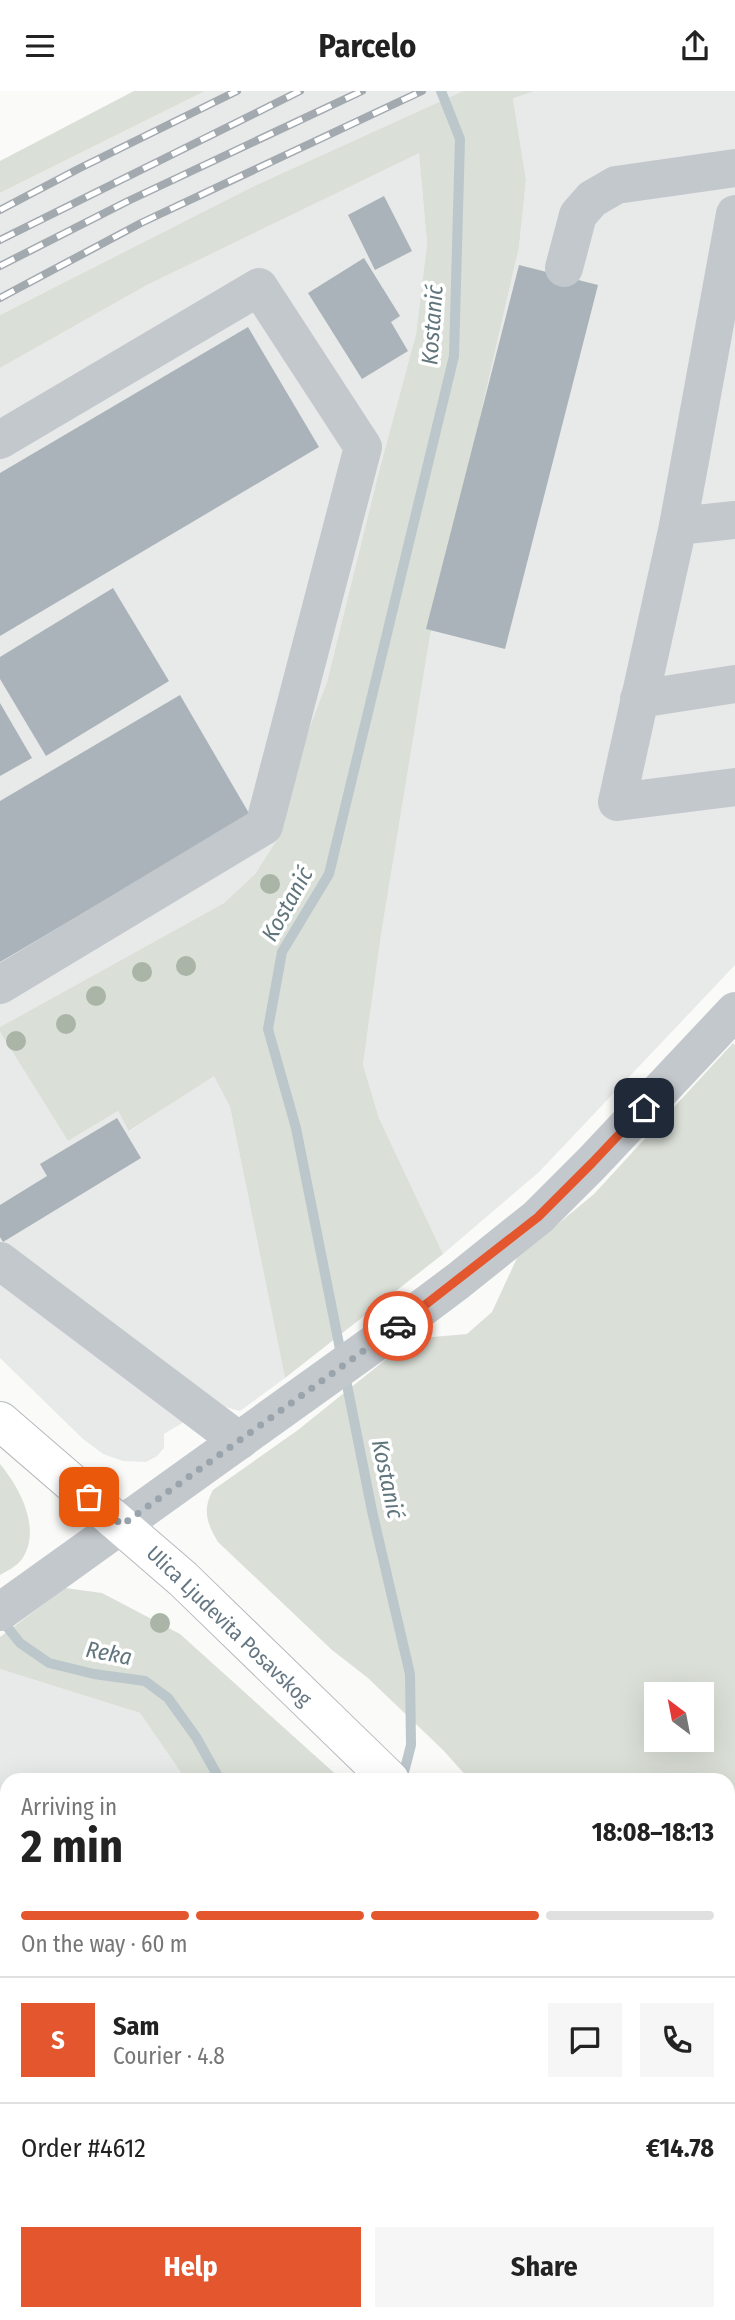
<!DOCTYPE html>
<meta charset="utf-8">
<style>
:root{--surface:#fff;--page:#f6f6f6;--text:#222;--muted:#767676;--line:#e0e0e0;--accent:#e4572e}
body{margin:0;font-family:"Fira Sans Condensed",sans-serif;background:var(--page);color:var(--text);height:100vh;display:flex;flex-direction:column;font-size:26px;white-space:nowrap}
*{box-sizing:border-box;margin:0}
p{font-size:23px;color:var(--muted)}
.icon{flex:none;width:38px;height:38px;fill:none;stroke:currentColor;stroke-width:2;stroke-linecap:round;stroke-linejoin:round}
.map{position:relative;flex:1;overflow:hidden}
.sheet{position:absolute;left:0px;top:1682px;width:735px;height:548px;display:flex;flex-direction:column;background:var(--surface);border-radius:21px 21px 0 0;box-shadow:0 7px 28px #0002}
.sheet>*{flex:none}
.needle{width:46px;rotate:328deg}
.tools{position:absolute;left:644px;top:1591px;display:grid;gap:14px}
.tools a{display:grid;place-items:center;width:70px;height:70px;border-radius:0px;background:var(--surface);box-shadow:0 7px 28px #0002;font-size:35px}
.pin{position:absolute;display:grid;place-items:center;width:60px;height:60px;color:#fff;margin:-30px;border-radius:14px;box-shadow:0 4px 10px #0006}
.courier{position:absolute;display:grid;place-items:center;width:70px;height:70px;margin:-35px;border:5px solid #e4572e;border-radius:50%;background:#fff;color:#222;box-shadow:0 2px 9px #0007}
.headline em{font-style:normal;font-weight:700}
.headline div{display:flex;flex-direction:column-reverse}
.headline{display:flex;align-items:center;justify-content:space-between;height:119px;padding:0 21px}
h1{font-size:46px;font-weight:700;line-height:52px}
.bar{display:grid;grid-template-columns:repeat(4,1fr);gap:10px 7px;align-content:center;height:84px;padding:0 21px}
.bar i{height:9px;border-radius:5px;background:var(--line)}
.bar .active{background:var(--accent)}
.bar p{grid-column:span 4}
.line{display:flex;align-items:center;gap:18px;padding:0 21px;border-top:2px solid var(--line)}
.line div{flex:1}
.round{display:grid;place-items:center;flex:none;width:74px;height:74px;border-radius:0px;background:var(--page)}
.primary-button{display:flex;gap:14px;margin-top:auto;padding:14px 21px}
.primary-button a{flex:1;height:80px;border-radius:0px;background:var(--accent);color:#fff;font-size:28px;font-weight:700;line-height:80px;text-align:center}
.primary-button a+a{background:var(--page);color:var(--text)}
header{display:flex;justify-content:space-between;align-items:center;height:91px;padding:0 21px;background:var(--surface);font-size:32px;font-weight:700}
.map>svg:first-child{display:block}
</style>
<header><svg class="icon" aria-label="menu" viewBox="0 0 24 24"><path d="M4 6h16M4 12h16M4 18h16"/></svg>Parcelo<svg class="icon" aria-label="share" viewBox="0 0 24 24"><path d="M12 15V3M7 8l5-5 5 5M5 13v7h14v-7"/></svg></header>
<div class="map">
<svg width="735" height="2229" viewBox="0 0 735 2229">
<rect width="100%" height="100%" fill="#fafaf8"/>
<g fill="#e8e9e9">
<path d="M205 0H463L252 96 0 224V102Z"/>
<path d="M535 0H735V874L539 1081 443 1163 379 1027 363 974 381 844 430 545 519 156 526 89 513 6Z"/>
<path d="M419 61 427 153 416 243 378 384 327 591 297 669 284 734 280 744 255 783 224 812 0 936V277L147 194Z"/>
<path d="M0 941 68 1050 118 1020 130 1040 214 984 230 1016 285 1287 240 1320 214 1313 164 1343V1357L157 1365 146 1371 123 1370 103 1363 83 1348 0 1267Z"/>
<path d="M0 1578 140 1622 186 1689H7V1722L0 1717Z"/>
<path d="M728 2046 735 2052V2229H672L663 2223 728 2222Z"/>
</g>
<g fill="#dadfd7" fill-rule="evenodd">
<path d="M134 0H205L0 102V70Z"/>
<path d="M463 0H535L513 7 526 89 519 156 430 545 381 844 363 974 379 1027 443 1163 285 1287 230 1016 214 985 129 1040 118 1020 68 1050 0 941V936L224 812 255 783 280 744 284 734 297 669 327 591 378 384 416 243 427 153 419 62 147 194 0 277V224L252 96Z"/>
<path d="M733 952 735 954V1948L728 1941V1689H470L443 1659 368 1587 332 1559 218 1451C207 1433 202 1419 213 1399L298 1339 405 1253 421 1247 467 1243 492 1221 517 1167 594 1103ZM656 1603H702V1648H656Z"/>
<path d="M0 1373C20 1397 42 1438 22 1468 17 1475 7 1480 0 1484Z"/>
<path d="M65 1497 102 1502 180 1543 342 1689H186L140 1622 0 1578V1546Z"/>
<path d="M663 2222 672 2229H516L506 2223Z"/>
</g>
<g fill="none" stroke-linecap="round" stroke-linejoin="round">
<g stroke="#bbc7cb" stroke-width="10">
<path d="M342 1268 296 1037 268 938 282 861 329 783 454 265 460 48 441 0"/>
<path d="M345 1284 372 1420 410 1583 411 1654 402 1689"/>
<path d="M0 1527 20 1552 49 1572 94 1583 145 1590 168 1607 196 1646 220 1689"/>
<path d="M583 2222 593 2229"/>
</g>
</g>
<g fill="#aab3b9">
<path d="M384 105 412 160 375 179 348 124Z"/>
<path d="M364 167 400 225 391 231 408 260 362 288 308 202Z"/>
<path d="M519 174 598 194 505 558 426 538Z"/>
<path d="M248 236 319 356 0 545V382Z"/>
<path d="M113 497 169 590 46 665 0 588V566Z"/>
<path d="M180 604 250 724 0 871V710Z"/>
<path d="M0 612 32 667 0 685Z"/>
<path d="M117 1027 141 1067 3 1151 0 1146V1114L47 1085 40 1073Z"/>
<path d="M7 1801V1848L0 1838V1806Z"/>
<path d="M190 2222H258L260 2229H191Z"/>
<path d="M460 2222H486L492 2229H453Z"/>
</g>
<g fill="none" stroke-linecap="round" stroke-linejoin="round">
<defs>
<g id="major">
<path d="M0 1330 183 1488 390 1689"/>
<path d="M728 2013 735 2020"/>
</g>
</defs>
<use href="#major" stroke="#b5babe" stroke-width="40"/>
<g stroke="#c3c8cc" stroke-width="38">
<path d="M735 123 678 435 735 429"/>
<path d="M564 177 578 124 592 108 616 94 735 77"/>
<path d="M0 349 259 196 363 356 264 735 0 894"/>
<path d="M678 435 617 711 735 696"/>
<path d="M639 608 735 593"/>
<path d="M0 1170 239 1350"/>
<path d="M0 1521 386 1244 458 1190 538 1126 592 1072 735 920"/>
<path d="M0 1883 7 1878"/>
<path d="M0 2079 7 2091"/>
<path d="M728 2107 735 2102"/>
<path d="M0 2216 7 2212"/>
<path d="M130 2222 131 2229"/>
<path d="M171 2222 172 2229"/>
<path d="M307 2222 309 2229"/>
<path d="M400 2222 407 2229"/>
</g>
<use href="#major" stroke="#fff" stroke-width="38"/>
<defs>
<g id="rail">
<path d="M0 119 80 77 237 0"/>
<path d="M0 149 300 0"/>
<path d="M0 175 128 110 362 0"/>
<path d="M0 207 141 132 422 0"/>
</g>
</defs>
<use href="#rail" stroke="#a2aab0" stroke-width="8"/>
<use href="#rail" stroke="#fff" stroke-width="5" stroke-dasharray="16" stroke-linecap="butt"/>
</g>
<g fill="#aab4a7">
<circle cx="270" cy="793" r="10"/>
<circle cx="186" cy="875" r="10"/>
<circle cx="142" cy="881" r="10"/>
<circle cx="96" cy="905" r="10"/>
<circle cx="66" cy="933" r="10"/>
<circle cx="16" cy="950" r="10"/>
<circle cx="160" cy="1532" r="10"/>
</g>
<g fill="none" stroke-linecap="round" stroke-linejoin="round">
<path stroke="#99a4ac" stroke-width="7" stroke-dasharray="0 12.6" d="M89 1406 122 1434 398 1235"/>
<path stroke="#e4572e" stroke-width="9" d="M398 1235 538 1126 592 1072 644 1017"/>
</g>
<g text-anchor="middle" stroke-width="7" stroke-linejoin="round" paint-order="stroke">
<g font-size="21" fill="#657683" stroke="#fff">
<text transform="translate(229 1535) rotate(44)" y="7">Ulica Ljudevita Posavskog</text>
</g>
<g font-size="23" font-style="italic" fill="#60757c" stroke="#fff">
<text transform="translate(432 234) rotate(-86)" y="8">Kostanić</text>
<text transform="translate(287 813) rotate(-61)" y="8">Kostanić</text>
<text transform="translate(388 1388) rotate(78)" y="8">Kostanić</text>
<text transform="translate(109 1562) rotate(11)" y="8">Reka</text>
</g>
</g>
</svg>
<div class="tools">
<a><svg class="needle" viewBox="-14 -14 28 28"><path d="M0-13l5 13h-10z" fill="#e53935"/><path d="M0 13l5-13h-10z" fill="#767676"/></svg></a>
</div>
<div class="pin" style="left:89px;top:1406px;background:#ea580c"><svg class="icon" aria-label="bag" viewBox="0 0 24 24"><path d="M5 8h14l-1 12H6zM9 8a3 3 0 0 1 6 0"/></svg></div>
<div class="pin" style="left:644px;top:1017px;background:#1f2937"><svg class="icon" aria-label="home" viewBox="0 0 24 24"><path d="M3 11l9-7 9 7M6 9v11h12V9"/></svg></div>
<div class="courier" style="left:398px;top:1235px"><svg class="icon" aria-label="car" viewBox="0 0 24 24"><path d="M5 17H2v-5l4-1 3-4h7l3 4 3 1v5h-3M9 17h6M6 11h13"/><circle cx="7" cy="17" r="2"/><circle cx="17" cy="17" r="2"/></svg></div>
<section class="sheet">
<div class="headline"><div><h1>2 min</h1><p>Arriving in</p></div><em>18:08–18:13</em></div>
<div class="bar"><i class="active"></i><i class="active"></i><i class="active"></i><i></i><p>On the way · 60 m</p></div>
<div class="line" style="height:126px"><b class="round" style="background:var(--accent);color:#fff">S</b><div><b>Sam</b><p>Courier · 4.8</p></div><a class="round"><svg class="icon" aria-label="chat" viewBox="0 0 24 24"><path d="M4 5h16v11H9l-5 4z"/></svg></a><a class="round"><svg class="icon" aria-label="phone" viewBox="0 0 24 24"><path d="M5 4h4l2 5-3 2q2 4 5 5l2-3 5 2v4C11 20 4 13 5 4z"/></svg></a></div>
<div class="line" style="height:91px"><div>Order #4612</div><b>€14.78</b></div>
<div class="primary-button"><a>Help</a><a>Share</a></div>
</section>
</div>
